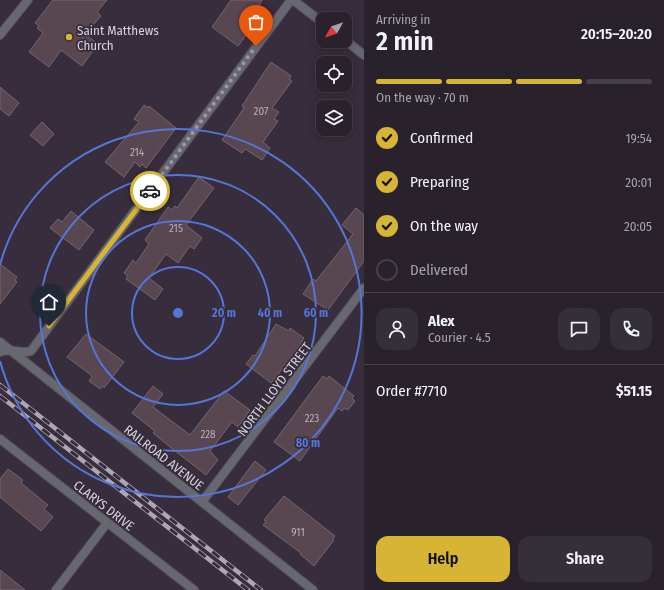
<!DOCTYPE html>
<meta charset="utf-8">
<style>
:root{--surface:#29222d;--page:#352f39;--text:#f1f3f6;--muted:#a5a4aa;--line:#453f49;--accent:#d8b434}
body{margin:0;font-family:"Fira Sans Condensed",sans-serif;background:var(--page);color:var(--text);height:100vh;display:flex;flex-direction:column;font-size:15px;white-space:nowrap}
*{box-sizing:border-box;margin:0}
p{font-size:13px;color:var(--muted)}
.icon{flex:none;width:22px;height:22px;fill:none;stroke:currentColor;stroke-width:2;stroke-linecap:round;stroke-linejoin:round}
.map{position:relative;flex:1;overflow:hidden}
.drawer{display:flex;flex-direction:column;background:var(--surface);width:300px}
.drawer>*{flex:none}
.needle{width:26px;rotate:230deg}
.controls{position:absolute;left:316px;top:12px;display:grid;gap:8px}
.controls a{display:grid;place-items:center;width:36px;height:36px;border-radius:8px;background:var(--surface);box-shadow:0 2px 10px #0003,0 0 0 1px var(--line);font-size:20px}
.pin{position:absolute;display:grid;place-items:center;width:34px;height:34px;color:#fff;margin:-41px -17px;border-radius:50% 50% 50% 0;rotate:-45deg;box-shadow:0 0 4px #0007}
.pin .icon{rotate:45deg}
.courier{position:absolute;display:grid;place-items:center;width:40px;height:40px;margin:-20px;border:3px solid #d8b434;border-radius:50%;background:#fff;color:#222;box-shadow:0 1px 5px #0007}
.summary em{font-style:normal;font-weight:600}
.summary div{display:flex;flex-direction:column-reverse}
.summary{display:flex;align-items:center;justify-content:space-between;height:68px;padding:0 12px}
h1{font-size:26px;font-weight:600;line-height:30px}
.bar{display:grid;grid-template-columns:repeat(4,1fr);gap:6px 4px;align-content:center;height:48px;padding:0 12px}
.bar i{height:5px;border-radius:3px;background:var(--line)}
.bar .on{background:var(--accent)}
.bar p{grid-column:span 4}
.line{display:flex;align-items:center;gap:10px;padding:0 12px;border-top:1px solid var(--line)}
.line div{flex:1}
.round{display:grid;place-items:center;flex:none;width:42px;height:42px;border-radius:12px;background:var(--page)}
ol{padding:0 12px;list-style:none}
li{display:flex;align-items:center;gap:12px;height:44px}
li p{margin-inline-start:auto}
li .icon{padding:4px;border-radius:50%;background:var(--accent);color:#111;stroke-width:4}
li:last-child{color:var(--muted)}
li i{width:22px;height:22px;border:2px solid var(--line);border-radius:50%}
.button{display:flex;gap:8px;margin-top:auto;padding:8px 12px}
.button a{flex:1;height:46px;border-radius:12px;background:var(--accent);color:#111;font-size:16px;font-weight:600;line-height:46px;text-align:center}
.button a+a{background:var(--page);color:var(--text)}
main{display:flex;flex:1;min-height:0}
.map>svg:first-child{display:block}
</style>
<main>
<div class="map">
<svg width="364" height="590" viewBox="0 0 364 590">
<rect width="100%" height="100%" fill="#372d3c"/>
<g fill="#584650" stroke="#77646f">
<path d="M53 0H107L97 12 101 16 85 34 98 44 82 66 61 50 49 67 29 52 43 33 37 28 39 26 35 23Z"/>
<path d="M231 0H262L255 12 257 14 247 29 249 31 238 46 212 27Z"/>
<path d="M271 62 291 76 289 79 292 81 272 108 279 112 274 119 278 121 263 142 270 148 262 160 245 149 242 153 222 140 244 108 242 106Z"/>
<path d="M0 87 19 103 9 116 0 109Z"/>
<path d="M144 105 148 108 149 106 176 128 146 168 142 164 140 167 135 162 124 177 105 162 139 122 134 119Z"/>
<path d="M42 122 54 134 43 146 30 135Z"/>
<path d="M199 177 214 188 186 225 202 238 194 249 190 246 178 263 166 254 149 278 163 289 155 300 126 279 128 276 124 273 133 260 136 263 149 244 145 240 168 207 172 210 175 206 177 208Z"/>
<path d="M356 208 364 215V261L328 310 303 294 313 279 316 281 353 234 342 225Z"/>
<path d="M71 211 94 230 79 250 50 228 58 219 62 222Z"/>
<path d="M0 264 17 277 15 280 17 282 0 304Z"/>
<path d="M276 324 289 331 290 328 304 338 292 358H291L271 383 246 364 253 355 255 356Z"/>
<path d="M86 334 124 362 104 388 102 386 100 389 89 381 92 377 91 375 67 357Z"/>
<path d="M323 376 327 379 329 376 354 396 352 398 355 401 348 410 344 408 342 411 338 408 300 461 274 442Z"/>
<path d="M153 386 163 394 153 407 190 435 224 391 250 410 238 427 232 422 210 451 218 460 206 475 170 447 153 433 155 431 132 413Z"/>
<path d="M255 461 266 470 238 505 228 497Z"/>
<path d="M8 469 23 480 21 483 48 505 44 509 53 517 41 531 0 497V479Z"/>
<path d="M284 496 335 536 333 539 334 540 314 566 300 554 301 553 263 525 266 522 264 520Z"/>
<path d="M0 570 25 590H0Z"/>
</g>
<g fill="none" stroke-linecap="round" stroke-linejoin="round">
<defs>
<g id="street">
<path d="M293 0 323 23"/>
<path d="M0 35 28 0"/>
<path d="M345 40 364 55"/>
<path d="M0 342 313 590"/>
<path d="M0 352C13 347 20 355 31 351L291 0"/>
<path d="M0 439 194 590"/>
<path d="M202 502 364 288"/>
<path d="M56 590 107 523"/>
</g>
</defs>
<use href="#street" stroke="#544b59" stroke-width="10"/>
<use href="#street" stroke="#67676f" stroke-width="8"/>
<defs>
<g id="rail">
<path d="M0 385 261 590"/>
<path d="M0 396 248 590"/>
</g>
</defs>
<use href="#rail" stroke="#aea6b2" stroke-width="4.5"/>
<use href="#rail" stroke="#372d3c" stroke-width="3" stroke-dasharray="9" stroke-linecap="butt"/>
</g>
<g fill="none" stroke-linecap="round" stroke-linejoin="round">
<path stroke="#9f98a3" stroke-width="4" stroke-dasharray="0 7.2" d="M150 191 256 46"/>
<path stroke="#d8b434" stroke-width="5" d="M49 326 150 191"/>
</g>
<g fill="none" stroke="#5575d9" stroke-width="2">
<circle cx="178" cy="313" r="46"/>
<circle cx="178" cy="313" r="92"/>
<circle cx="178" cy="313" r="138"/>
<path d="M0 265A184 184 0 1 1 0 361"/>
</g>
<circle fill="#d8b434" stroke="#372d3c" stroke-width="1.5" cx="69" cy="37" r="4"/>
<g text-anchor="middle" stroke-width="3.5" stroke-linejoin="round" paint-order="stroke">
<g font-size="11" fill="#b7aeb8">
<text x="261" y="115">207</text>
<text x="137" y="156">214</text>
<text x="176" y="232">215</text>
<text x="312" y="422">223</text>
<text x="208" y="438">228</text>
<text x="298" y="536">911</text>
</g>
<g font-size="13" fill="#d7d1db" stroke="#372d3c" text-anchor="start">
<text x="77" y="35">Saint Matthews<tspan x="77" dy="15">Church</tspan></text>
</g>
<g font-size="13" fill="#d7d1db" stroke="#372d3c">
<text transform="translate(274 389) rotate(-53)" y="5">NORTH LLOYD STREET</text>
<text transform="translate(164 457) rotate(38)" y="5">RAILROAD AVENUE</text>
<text transform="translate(104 505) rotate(38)" y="5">CLARYS DRIVE</text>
</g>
</g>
<circle cx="178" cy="313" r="6" fill="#5575d9" stroke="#372d3c" stroke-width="2"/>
<g font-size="12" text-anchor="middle" font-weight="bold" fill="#5575d9" stroke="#372d3c" stroke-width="3.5" stroke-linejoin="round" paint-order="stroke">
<text x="224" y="317">20 m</text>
<text x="270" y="317">40 m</text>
<text x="316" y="317">60 m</text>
<text x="308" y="447">80 m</text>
</g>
</svg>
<div class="controls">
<a><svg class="needle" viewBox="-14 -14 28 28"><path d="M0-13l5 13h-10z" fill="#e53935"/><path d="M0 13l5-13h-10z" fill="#a5a4aa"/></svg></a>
<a><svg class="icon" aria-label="locate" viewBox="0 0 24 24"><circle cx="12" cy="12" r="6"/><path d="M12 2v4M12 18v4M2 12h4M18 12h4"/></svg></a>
<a><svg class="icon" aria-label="layers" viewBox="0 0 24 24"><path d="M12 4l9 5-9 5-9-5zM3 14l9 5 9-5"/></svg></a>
</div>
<div class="pin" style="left:256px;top:46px;background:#ea580c"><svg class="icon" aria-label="bag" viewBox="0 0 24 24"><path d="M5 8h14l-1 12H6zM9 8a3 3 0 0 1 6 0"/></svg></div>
<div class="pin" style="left:49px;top:326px;background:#1f2937"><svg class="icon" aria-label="home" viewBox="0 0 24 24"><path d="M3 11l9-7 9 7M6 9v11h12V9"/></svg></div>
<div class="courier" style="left:150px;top:191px"><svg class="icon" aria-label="car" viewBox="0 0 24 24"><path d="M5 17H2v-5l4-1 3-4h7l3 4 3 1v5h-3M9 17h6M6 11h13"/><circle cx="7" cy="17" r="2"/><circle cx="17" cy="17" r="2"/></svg></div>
</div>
<section class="drawer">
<div class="summary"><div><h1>2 min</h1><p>Arriving in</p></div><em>20:15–20:20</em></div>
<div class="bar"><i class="on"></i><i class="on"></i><i class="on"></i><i></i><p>On the way · 70 m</p></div>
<ol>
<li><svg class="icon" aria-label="check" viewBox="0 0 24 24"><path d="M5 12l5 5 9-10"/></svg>Confirmed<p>19:54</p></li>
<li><svg class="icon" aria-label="check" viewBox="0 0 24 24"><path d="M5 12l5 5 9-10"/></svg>Preparing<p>20:01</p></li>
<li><svg class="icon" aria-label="check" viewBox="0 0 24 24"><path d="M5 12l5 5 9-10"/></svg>On the way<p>20:05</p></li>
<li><i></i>Delivered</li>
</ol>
<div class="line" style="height:72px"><a class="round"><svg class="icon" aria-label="person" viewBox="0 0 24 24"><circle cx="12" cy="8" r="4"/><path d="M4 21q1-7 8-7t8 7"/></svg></a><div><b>Alex</b><p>Courier · 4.5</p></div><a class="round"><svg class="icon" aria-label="chat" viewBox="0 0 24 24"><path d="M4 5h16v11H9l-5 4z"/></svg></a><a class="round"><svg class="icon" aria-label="phone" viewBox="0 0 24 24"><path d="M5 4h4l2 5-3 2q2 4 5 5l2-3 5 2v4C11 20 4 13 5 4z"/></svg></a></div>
<div class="line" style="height:52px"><div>Order #7710</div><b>$51.15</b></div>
<div class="button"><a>Help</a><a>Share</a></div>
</section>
</main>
